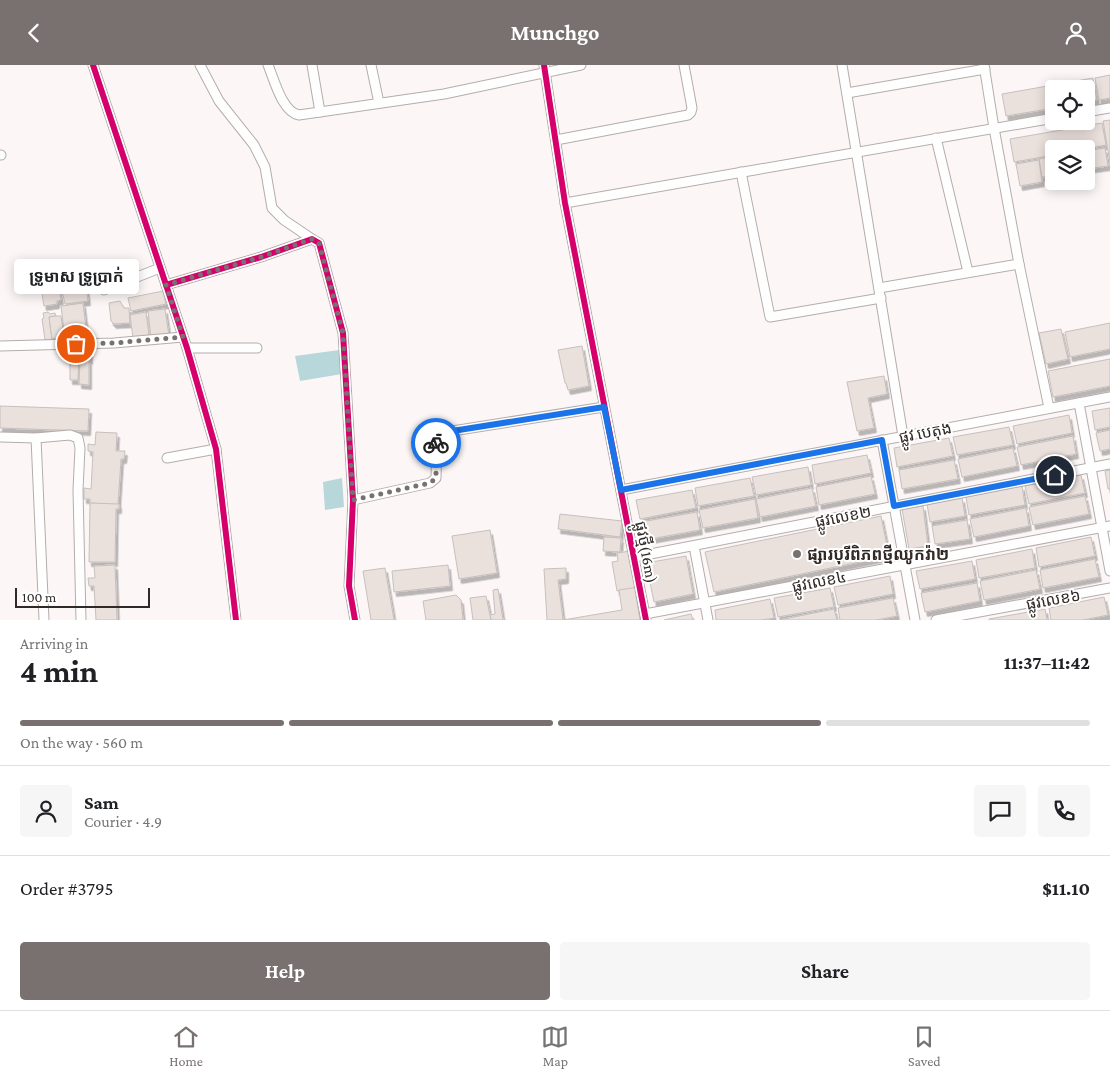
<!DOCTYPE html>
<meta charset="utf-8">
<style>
:root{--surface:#fff;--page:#f6f6f6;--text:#202124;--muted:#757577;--line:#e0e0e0;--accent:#78716f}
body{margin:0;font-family:"Crimson Pro","Noto Sans Khmer",serif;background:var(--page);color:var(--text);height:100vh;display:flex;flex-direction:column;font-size:19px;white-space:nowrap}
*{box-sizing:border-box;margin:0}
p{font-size:16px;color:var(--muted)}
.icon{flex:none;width:28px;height:28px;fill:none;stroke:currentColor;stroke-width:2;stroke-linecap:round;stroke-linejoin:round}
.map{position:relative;height:555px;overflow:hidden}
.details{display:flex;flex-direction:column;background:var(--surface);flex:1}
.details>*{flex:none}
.fabs{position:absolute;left:1045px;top:15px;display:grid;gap:10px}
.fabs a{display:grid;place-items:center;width:50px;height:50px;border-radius:5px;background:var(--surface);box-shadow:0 2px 12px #0003;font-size:25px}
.scale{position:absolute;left:15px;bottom:12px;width:135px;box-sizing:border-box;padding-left:5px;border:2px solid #312926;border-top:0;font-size:14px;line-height:18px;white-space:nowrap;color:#312926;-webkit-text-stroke:4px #fff;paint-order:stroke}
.pin{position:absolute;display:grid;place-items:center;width:42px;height:42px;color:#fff;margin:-21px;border:2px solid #fff;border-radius:50%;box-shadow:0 1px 5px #0007}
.courier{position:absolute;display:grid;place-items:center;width:50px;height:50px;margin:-25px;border:4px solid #1a73e8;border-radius:50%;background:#fff;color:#222;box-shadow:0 1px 6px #0007}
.bubble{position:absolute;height:35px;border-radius:5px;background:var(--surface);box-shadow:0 2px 12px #0003;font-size:16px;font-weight:700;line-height:35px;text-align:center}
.summary em{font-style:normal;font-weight:700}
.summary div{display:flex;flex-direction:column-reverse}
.summary{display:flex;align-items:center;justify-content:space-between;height:85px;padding:0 20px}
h1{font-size:32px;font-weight:700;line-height:38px}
.bar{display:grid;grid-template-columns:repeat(4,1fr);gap:8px 5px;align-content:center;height:60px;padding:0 20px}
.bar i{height:6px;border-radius:4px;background:var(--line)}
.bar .on{background:var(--accent)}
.bar p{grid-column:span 4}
.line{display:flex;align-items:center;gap:12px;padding:0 20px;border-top:1px solid var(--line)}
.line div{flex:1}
.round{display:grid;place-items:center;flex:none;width:52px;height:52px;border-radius:5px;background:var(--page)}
.primary-button{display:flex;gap:10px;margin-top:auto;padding:10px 20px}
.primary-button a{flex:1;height:58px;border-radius:5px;background:var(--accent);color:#fff;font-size:20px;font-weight:700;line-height:58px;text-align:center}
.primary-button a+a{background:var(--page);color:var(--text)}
header{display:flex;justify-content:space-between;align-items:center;height:65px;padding:0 20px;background:var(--accent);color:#fff;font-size:22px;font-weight:700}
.tabs{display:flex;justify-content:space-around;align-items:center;height:70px;border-top:1px solid var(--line);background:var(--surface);font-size:14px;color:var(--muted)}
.tabs a{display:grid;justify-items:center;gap:2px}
.tabs .on{color:var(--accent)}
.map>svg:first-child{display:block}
</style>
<header><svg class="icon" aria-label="back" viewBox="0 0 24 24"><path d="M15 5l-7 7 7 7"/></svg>Munchgo<svg class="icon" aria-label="person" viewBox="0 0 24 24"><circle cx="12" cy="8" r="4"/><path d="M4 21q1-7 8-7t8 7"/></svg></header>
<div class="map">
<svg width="1110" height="555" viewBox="0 0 1110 555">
<defs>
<filter id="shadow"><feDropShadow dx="2.5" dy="4.5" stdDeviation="0" flood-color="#0004"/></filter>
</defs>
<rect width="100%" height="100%" fill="#fcf7f6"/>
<g fill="#b7d7db">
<path d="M339 285 342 309 300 316 295 291Z"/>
<path d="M342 413 344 442 325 445 323 417Z"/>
</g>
<g fill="#eae0dc" stroke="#c6c0be" filter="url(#shadow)">
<path d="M1110 10V33L1099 35 1095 13Z"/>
<path d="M1093 13 1097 35 1086 37V24H1054V43L1006 51 1002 29Z"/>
<path d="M1110 55V97L1103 56Z"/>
<path d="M1102 58 1106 80 1086 84H1054V90L1014 97 1010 74Z"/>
<path d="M1105 83 1108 101 1086 104V86Z"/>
<path d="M1054 91V110L1042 112 1039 94Z"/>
<path d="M1039 95 1042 117 1020 121 1016 99Z"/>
<path d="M57 208 61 235 57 236V239L44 241 39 210Z"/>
<path d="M85 212 88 236 65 239 62 225 65 222 64 215Z"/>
<path d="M163 226 166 239 131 246 128 233Z"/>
<path d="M120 236 124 243H129L130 258 114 259 111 256 109 238Z"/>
<path d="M83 238 87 272 65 274 61 241Z"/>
<path d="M165 244 169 271 151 274 148 246Z"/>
<path d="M48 247 50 249 55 248 56 251 49 252 52 274 45 275 42 254 44 253 43 248Z"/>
<path d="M146 247 149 270 133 273 130 250Z"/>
<path d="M56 251H61L64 272 52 274 49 252Z"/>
<path d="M1110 258V284L1070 292 1065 267Z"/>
<path d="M1061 264 1068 294 1046 299 1039 268Z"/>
<path d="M582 281 589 321 568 325 566 318H565L558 285Z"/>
<rect x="79" y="287" width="11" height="8"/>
<path d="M70 288H79L78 315H70Z"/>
<path d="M1110 294V321L1053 332 1048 306Z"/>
<path d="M80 296H89V320L79 319Z"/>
<path d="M884 311 887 329 868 333 874 363 857 366 847 317Z"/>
<path d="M0 341 89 344 88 366 0 363Z"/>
<path d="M1110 343V362L1095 365 1092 346Z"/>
<path d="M1069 350 1072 368 1017 379 1013 361Z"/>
<path d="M1009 362 1013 380 957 390 953 372Z"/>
<path d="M1110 365V384L1100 386 1096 368Z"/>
<path d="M96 367 117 368 116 386H125L124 394H121L118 440 90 438V434H84V423L91 424 93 387 88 386V379L95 380Z"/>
<path d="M1073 371 1076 389 1021 400 1017 382Z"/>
<path d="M949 373 953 391 897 402 894 383Z"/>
<path d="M1013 383 1017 401 962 412 958 394Z"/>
<path d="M867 390 871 408 815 419 812 400Z"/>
<path d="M954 395 958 414 902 424 899 405Z"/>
<path d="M808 402 811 420 756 430 752 412Z"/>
<path d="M1110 405V424H1108L1105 406Z"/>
<path d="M1081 410 1085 428 1029 439 1025 421Z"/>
<path d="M871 411 875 429 819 440 816 422Z"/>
<path d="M750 413 754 431 698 441 695 423Z"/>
<path d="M1022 421 1025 440 969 450 966 432Z"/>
<path d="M812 423 816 441 760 452 756 434Z"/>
<path d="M692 425 696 443 640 454 636 435Z"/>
<path d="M1085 431 1089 449 1033 460 1029 442Z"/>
<path d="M962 433 965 451 930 457 927 439Z"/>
<path d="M755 434 758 453 703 463 699 445Z"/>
<path d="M90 438 119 439V444H116L115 497H89Z"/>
<path d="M923 441 928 481 909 484 902 444Z"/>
<path d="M1026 443 1029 461 974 472 970 454Z"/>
<path d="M697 447 700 465 645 475 641 457Z"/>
<path d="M560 449 622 456 620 472 558 464Z"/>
<path d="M881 451 889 491 714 527 705 487Z"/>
<path d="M967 455 970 474 935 479 932 461Z"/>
<path d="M490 465 497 508 459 514 452 471Z"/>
<path d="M604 472 621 473 620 487 603 486Z"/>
<path d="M1091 472 1095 491 1039 502 1036 483Z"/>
<path d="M1032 484 1035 503 979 513 976 495Z"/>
<path d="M630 486 636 523 617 526 612 497 618 496 617 488Z"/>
<path d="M686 491 693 529 654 537 646 498Z"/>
<path d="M1095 494 1099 512 1043 523 1040 505Z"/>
<path d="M972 496 975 514 920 524 916 506Z"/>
<path d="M115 500 117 555H96L94 521H89L88 513H95L94 501Z"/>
<path d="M448 500 450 521 394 527 392 506Z"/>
<path d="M385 503 394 555H371L363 506Z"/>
<path d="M566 503V514L558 515 563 555H547L544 504Z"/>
<path d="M1036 505 1040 524 984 535 980 516Z"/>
<path d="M890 511 893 529 838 540 834 522Z"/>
<path d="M977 518 980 536 925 547 921 528Z"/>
<path d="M638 522 639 530H636L640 555H563L622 545 619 525Z"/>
<path d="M830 523 834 542 778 552 774 533Z"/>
<path d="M498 524 503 555H491L490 550 495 549 493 525Z"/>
<path d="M456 530 461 535 463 555H426L423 536Z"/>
<path d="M486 531 491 555H473L470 533Z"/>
<path d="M1104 532 1108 550 1083 555H1051L1049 543Z"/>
<path d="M893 533 897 551 876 555H840L838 543Z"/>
<path d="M770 534 774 553 761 555H716L715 545Z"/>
<path d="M834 544 837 555H779Z"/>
<path d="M1045 544 1047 555H989V554Z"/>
<path d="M691 549 693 555H664Z"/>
</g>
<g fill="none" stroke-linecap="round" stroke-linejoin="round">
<defs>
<g id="minor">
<path d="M93 0 187 283 216 384 236 555"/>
<path d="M200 0 219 36 254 80 265 102 272 143 284 155 312 174"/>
<path d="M268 0C274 14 282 47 299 50L444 29 581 0"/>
<path d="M312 0 320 47"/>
<path d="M371 0 379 38"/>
<path d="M544 0 565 138 646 555"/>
<path d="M842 0 903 371"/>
<path d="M984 0 994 63 1019 199 1049 343"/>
<path d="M847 28 985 4"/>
<path d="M1086 47 1110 43"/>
<path d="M936 73 968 207"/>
<path d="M556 75 688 50 691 47 692 43 684 0"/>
<path d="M0 90H1"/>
<path d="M741 107 770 252 881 233"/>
<path d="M565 138 1054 53"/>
<path d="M166 220 261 192 312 174 319 178 343 268 353 435 349 521 355 555"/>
<path d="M879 223 1019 199"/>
<path d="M104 225 160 203"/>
<path d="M0 281 114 278 183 272"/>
<path d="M187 283H257"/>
<path d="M1079 338 1110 506"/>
<path d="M0 372 36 373 44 555"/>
<path d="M36 373 70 370 78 373 80 383 78 425 81 555"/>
<path d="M882 375 915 555"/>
<path d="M167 393 216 384"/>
<path d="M621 425 1110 332"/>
<path d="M353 435 430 418 436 413 437 372 446 367 604 342"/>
<path d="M694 481 708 555"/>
<path d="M635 492 1110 399"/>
<path d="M645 549 1110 461"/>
<path d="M936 555 1110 523"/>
</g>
</defs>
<use href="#minor" stroke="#b3adab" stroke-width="11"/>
<use href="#minor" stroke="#fffefe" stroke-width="9"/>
<defs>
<g id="cycleway">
<path d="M93 0 187 283 216 384 236 555"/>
<path d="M544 0 565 138 646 555"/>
<path d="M166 220 261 192 312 174 319 178 343 268 353 435 349 521 355 555"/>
</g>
</defs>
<use href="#cycleway" stroke="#fff" stroke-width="9"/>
<use href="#cycleway" stroke="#d6006c" stroke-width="6"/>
</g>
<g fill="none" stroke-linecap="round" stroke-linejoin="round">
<path stroke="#78716f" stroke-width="5" stroke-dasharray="0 9" d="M76 279 114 278 183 272 166 220 261 192 312 174 319 178 343 268 353 435 430 418 436 413V378"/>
<path stroke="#1a73e8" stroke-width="6" d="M436 378 437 372 446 367 604 342 621 425 882 375 894 441 1055 410"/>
</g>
<circle fill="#78716f" stroke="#fff" stroke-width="2" cx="797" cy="489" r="5"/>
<g text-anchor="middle" stroke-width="4" stroke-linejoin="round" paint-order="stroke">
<g font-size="16" fill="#312926" stroke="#fff">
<text transform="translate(925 367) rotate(-11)" y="6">ផ្លូវ បេតុង</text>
<text transform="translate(843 451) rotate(-11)" y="6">ផ្លូវលេខ២</text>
<text transform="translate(647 487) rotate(79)" y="6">ផ្លូវថ្មី(16m)</text>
<text transform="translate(819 516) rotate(-11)" y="6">ផ្លូវលេខ៤</text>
<text transform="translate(1053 534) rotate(-10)" y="6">ផ្លូវលេខ៦</text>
</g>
<g font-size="16" font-weight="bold" fill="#312926" stroke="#fff" text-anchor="start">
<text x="807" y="495">ផ្សារបុរីពិភពថ្មីឈូកវ៉ា២</text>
</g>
</g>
</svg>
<div class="fabs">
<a><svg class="icon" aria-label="locate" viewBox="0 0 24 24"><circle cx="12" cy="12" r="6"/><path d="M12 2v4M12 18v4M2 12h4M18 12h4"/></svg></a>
<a><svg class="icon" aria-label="layers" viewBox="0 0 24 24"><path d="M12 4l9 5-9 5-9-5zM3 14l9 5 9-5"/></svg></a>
</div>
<div class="scale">100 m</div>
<div class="pin" style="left:76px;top:279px;background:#ea580c"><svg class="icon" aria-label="bag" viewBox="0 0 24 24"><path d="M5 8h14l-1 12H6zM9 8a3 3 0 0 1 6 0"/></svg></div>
<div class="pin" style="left:1055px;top:410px;background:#1f2937"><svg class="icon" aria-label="home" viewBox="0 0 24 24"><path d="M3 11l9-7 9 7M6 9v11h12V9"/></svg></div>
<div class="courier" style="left:436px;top:378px"><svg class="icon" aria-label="bike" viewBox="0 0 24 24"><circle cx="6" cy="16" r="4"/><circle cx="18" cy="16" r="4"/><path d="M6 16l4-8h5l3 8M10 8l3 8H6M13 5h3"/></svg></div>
<div class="bubble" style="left:14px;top:194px;width:125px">ទ្រូមាស ទ្រូប្រាក់</div>
</div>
<section class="details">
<div class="summary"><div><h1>4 min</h1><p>Arriving in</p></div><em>11:37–11:42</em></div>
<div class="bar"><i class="on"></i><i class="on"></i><i class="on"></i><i></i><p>On the way · 560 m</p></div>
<div class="line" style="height:90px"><a class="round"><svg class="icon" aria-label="person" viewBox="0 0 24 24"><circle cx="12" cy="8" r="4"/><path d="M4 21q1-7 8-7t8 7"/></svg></a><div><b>Sam</b><p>Courier · 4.9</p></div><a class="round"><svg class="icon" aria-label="chat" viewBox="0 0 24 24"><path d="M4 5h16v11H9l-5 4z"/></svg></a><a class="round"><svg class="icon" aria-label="phone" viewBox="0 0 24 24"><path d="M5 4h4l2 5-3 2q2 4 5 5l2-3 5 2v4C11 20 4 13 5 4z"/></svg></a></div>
<div class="line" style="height:65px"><div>Order #3795</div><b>$11.10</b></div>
<div class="primary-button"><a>Help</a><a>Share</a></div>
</section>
<nav class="tabs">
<a class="on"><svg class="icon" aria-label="home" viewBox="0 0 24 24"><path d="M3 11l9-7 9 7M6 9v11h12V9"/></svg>Home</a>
<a><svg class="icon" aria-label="map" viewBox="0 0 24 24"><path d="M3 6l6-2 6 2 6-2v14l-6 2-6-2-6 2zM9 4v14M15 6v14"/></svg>Map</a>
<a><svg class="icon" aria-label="saved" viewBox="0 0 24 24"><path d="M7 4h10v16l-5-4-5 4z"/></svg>Saved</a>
</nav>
